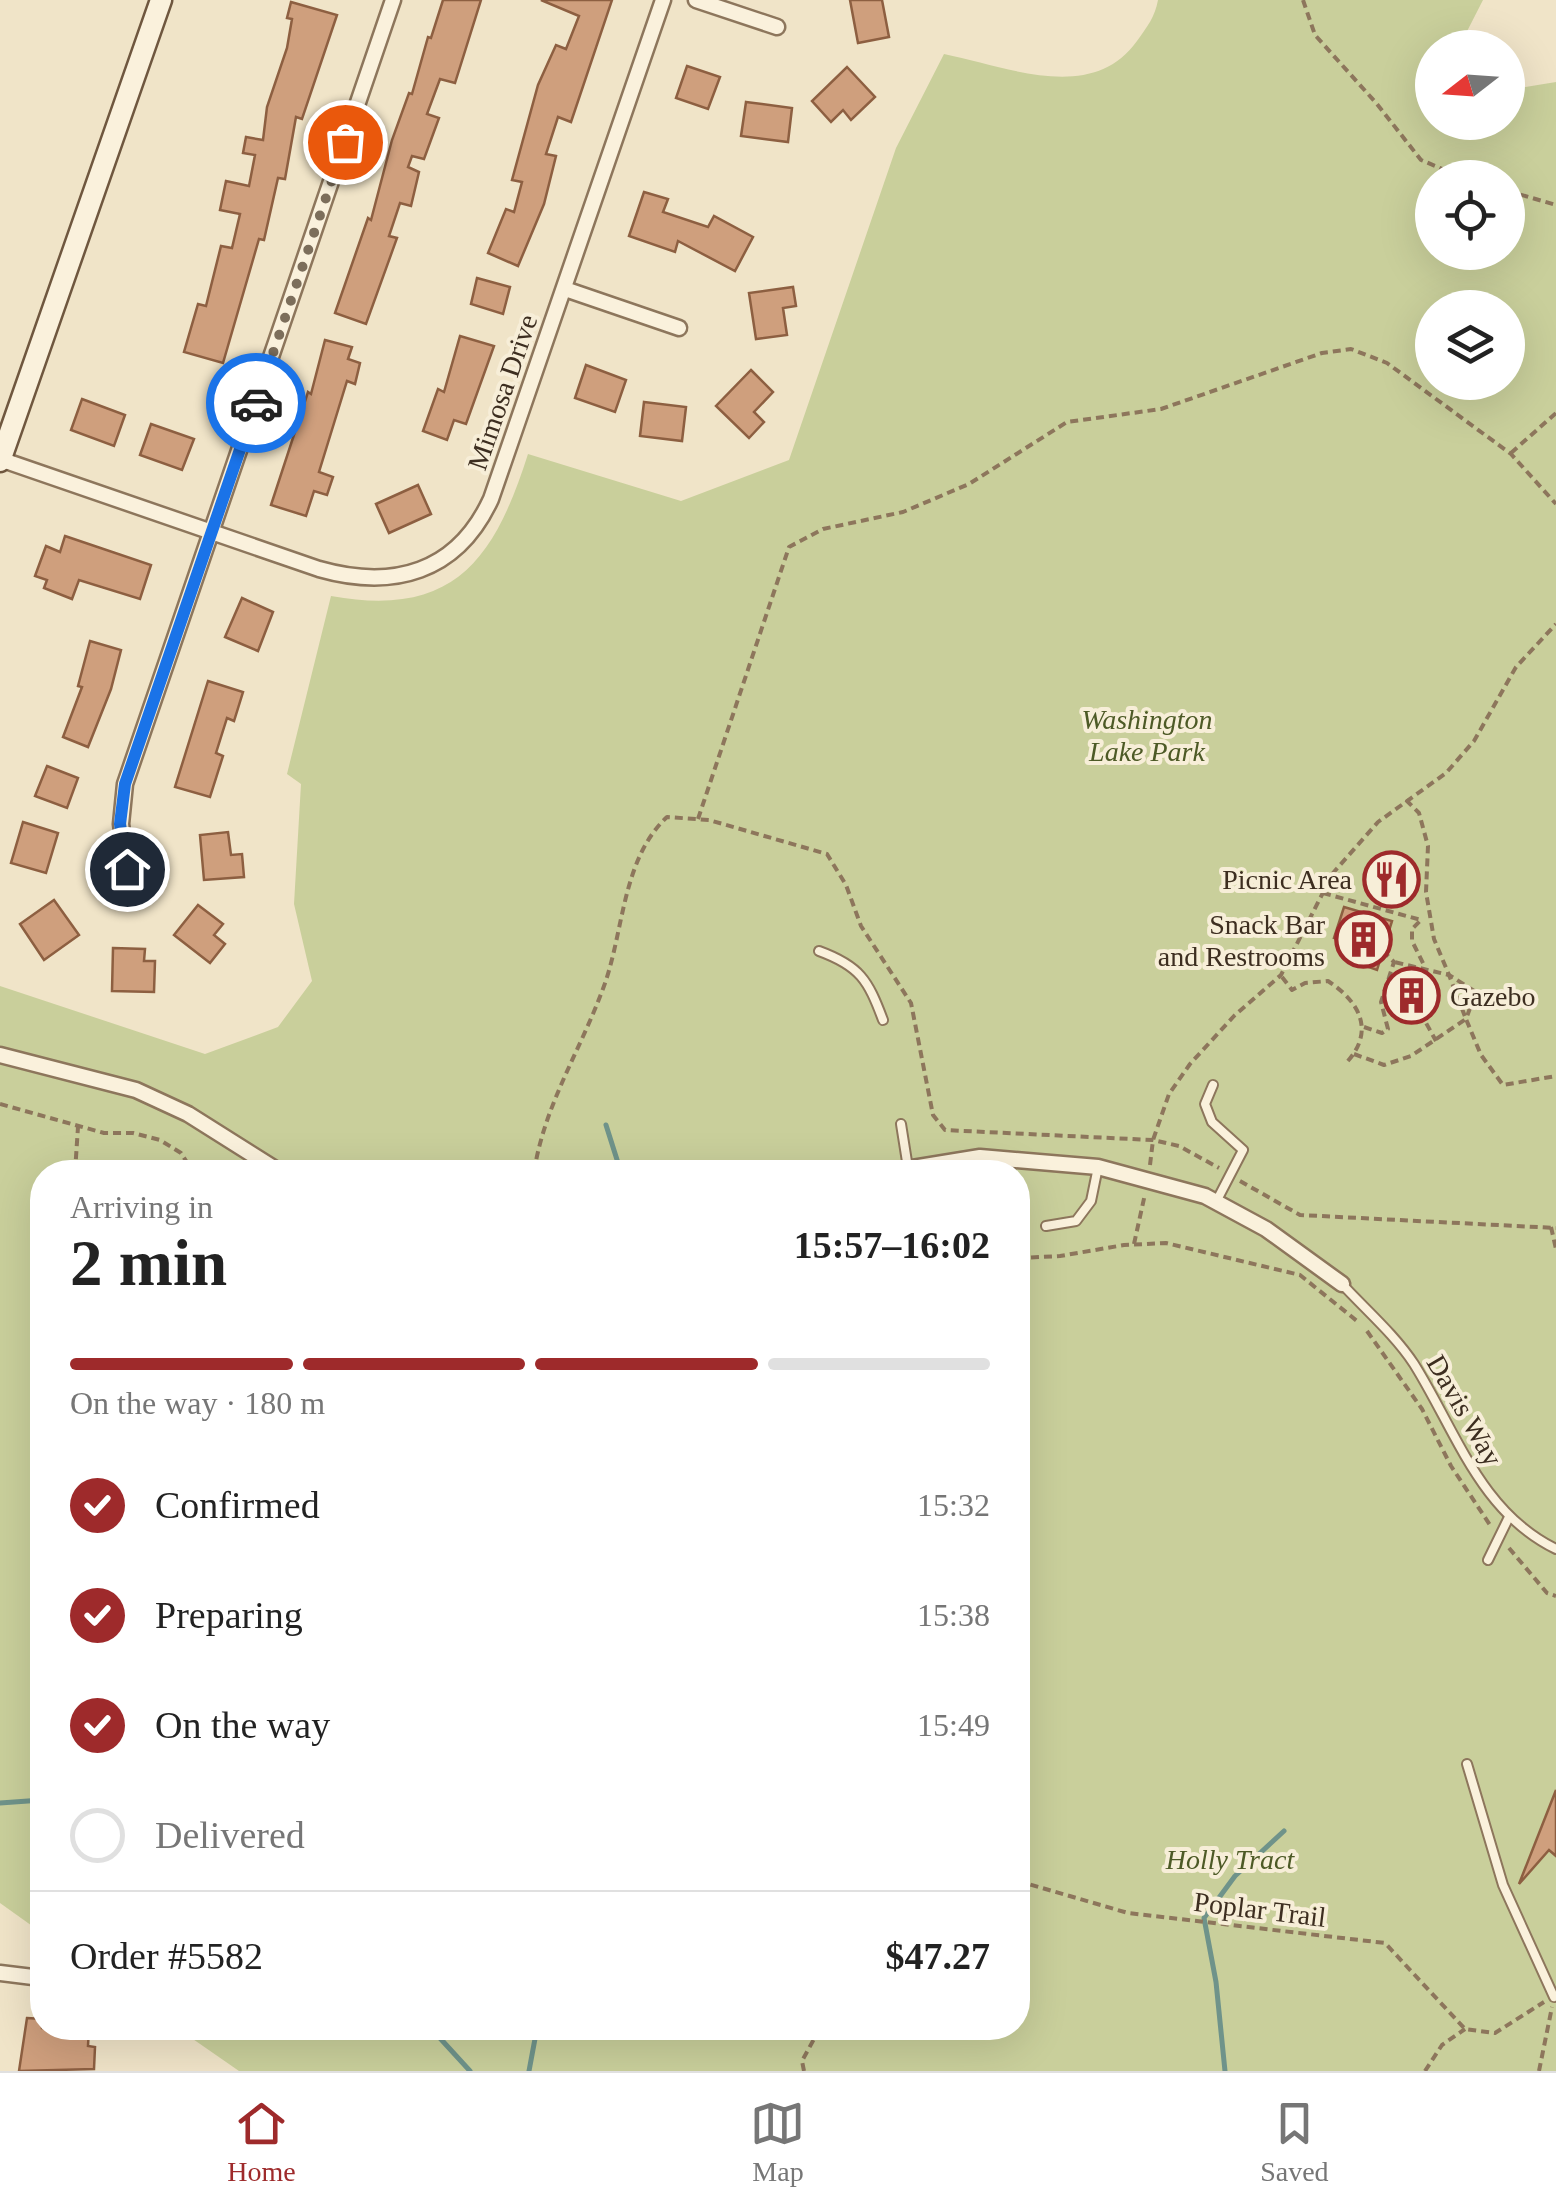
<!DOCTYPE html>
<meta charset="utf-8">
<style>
:root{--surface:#fff;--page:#f6f6f6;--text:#222;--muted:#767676;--line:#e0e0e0;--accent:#9e2a2b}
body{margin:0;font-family:"Times New Roman",serif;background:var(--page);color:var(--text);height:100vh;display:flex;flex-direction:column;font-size:38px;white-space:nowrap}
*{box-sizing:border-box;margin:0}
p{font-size:32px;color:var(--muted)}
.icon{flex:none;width:55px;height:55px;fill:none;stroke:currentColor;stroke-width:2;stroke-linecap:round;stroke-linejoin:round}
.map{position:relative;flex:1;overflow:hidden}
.details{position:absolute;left:30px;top:1160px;width:1000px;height:880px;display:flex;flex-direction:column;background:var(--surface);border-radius:40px;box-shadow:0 10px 40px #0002}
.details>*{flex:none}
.needle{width:65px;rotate:253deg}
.tools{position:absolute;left:1415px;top:30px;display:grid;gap:20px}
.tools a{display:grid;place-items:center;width:110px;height:110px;border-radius:50%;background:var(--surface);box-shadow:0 10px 40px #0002;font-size:50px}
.pin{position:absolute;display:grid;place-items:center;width:85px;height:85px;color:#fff;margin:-42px;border:5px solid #fff;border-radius:50%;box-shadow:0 2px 10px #0007}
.courier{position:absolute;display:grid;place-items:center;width:100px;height:100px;margin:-50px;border:8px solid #1a73e8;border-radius:50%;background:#fff;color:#222;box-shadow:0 2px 12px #0007}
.head em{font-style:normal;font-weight:800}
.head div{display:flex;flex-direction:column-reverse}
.head{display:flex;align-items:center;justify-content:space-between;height:170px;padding:0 40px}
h1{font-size:65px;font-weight:800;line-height:75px}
.bar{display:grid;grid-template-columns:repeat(4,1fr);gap:15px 10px;align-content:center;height:120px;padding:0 40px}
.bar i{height:12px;border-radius:8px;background:var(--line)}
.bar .on{background:var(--accent)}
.bar p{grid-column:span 4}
.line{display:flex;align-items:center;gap:25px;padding:0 40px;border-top:2px solid var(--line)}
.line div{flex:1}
ol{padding:0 40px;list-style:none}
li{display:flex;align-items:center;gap:30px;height:110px}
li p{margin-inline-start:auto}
li .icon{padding:10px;border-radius:50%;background:var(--accent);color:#fff;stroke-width:4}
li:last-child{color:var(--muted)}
li i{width:55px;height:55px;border:5px solid var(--line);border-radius:50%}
.tabs{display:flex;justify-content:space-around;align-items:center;height:140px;border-top:2px solid var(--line);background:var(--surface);font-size:28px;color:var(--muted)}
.tabs a{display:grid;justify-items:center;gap:5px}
.tabs .on{color:var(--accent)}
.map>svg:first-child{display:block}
</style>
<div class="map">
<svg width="1556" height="2071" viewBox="0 0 1556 2071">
<rect width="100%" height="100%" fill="#f0e4c8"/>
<path fill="#c9cf9b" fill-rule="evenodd" d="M1158 0H1483L1459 47 1432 48V122H1508V90L1556 82V2071H239L177 2028H1018V1172H42V1933L0 1903V986L205 1054 278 1027 312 981 294 904 301 784 287 774 331 596C453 618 494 561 528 454L681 501 789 460 896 148 944 54C1008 67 1092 104 1137 41 1147 27 1155 17 1158 0ZM1432 178H1508V252H1432ZM1432 308H1508V382H1432Z"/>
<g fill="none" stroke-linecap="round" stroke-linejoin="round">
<g stroke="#6f938a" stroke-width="5">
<path d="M606 1125 619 1166"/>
<path d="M0 1803 42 1800"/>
<path d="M419 2028 438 2036 470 2071"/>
<path d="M529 2071 537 2028"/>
<path d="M1225 2071 1216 1982 1204 1918 1235 1876 1284 1831"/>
</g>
</g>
<g fill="#cf9f7d" stroke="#8d5f41" stroke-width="2.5">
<path d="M443 0H481L455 83 440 79 427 114 439 118 424 159 412 156 408 167 419 172 411 206 400 203 389 236 397 238 366 324 335 313 368 218 371 220 392 140 409 93 412 94 428 37 431 38Z"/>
<path d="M541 0H612L571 122 558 117 546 154 556 156 544 204 518 266 488 253 506 209 514 212 522 182 512 180 538 85 556 45 566 49 579 16Z"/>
<path d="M850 0H882L889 37 858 43Z"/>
<path d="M291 2 337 15 302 119 296 117 285 179 278 178 264 240 259 239 223 363 184 352 198 304 206 306 221 246 232 248 240 214 220 210 226 181 249 186 255 155 243 153 246 137 263 140 267 107 287 48 292 19 287 18Z"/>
<path d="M687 66 720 77 708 109 676 98Z"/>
<path d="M847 67 875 97 851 120 843 110 831 122 812 101Z"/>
<path d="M746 102 792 108 788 142 741 136Z"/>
<path d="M644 192 668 199 663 212 708 227 714 216 753 237 735 271 678 241 675 252 629 236Z"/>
<path d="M477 278 510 287 503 314 471 304Z"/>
<path d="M793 287 796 306 783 308 787 335 756 339 749 293Z"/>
<path d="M460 336 494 346 466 424 454 420 447 440 423 431 438 389 444 392Z"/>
<path d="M325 340 352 347 348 359 360 363 355 384 347 381 319 472 333 477 327 495 314 491 306 516 271 505 308 392 311 394Z"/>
<path d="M586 365 626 380 615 412 575 398Z"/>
<path d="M751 370 773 392 754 412 764 422 749 438 716 406Z"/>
<path d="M82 399 125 415 114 446 71 430Z"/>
<path d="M644 402 686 407 682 441 640 436Z"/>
<path d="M151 424 194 439 182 470 140 455Z"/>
<path d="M418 485 431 514 389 533 376 504Z"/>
<path d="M65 536 151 565 140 599 79 580 72 599 44 588 47 580 35 576 46 546 60 552Z"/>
<path d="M242 598 273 612 258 651 225 637Z"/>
<path d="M90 641 121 650 111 689 88 747 63 737 82 687 78 686Z"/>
<path d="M208 681 243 692 234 721 227 718 216 753 223 756 210 797 175 787Z"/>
<path d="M47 766 78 778 67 808 35 796Z"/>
<path d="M23 822 58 833 46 873 11 863Z"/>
<path d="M228 832 231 855 242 854 244 877 204 880 200 835Z"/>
<path d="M54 900 79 935 44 960 20 924Z"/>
<path d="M198 905 223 924 214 935 225 944 210 963 174 935Z"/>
<path d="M1344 907 1392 921 1377 970 1343 958 1348 942 1334 938Z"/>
<path d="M113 948 145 949 144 961H155L154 992 112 991Z"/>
<circle cx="1411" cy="997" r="18"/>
<path d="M1556 1790V1856L1549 1850 1519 1884Z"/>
<path d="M27 2018 42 2019V2028H89L88 2046 95 2047 94 2069 19 2071Z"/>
</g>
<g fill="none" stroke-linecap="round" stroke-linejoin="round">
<defs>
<g id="lane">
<path d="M819 951C860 966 868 980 883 1020"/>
<path d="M1213 1085 1205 1104 1212 1122 1243 1150 1216 1202"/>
<path d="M901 1124 908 1168"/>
<path d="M1046 1226 1076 1221 1091 1201 1098 1167"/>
<path d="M1342 1284C1365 1309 1395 1335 1414 1364 1456 1431 1480 1512 1556 1549"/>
<path d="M1488 1560 1509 1517"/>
<path d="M1467 1764 1503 1885 1554 1997"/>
</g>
<g id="street">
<path d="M696 0 777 27"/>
<path d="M565 289 679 328"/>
<path d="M0 459 319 569C393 590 457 573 491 499L663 0"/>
<path d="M127 869 121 824 125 784 393 0"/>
<path d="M0 1055 136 1090 188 1114 280 1172"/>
<path d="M888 1172 980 1157 1098 1167 1205 1196 1266 1229 1342 1284"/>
<path d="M0 1973 41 1978"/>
</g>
<path id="secondary" d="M0 461 161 0"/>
</defs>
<use href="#lane" stroke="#8d765c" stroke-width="12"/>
<use href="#street" stroke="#8d765c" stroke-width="19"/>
<use href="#secondary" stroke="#6f573f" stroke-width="25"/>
<g stroke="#8d765c" stroke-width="4" stroke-dasharray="8 5" stroke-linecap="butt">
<path d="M1303 0 1315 35 1377 104 1421 160 1464 178"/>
<path d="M1508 191 1556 205"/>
<path d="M1511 453 1556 413"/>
<path d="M1406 800 1419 813 1428 846 1426 892 1434 939 1449 975 1476 992 1466 1019 1481 1055 1503 1085 1556 1076"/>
<path d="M698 819 789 547 823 529 903 512 969 484 1067 422 1161 409 1322 353 1351 349 1387 363 1511 454 1556 504"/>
<path d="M1323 893 1421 920 1412 929V941L1425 967"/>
<path d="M1282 977 1292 990 1305 983 1328 981C1360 1002 1375 1031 1347 1062"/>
<path d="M1420 1012 1436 1041"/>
<path d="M1364 1027 1382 1033 1388 1029 1381 1002 1394 962 1383 951"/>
<path d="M1354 1054 1384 1065 1411 1056 1466 1019 1449 975 1394 962"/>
<path d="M0 1104 104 1133H133L160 1140 181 1153 193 1172"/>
<path d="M1150 1165 1153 1140 1169 1094 1190 1064 1234 1016 1281 975 1333 873 1378 822 1446 773 1474 741 1516 667 1556 624"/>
<path d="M75 1172 78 1127"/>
<path d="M534 1172C545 1103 580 1052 604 986 624 931 622 859 667 817L709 820 827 854 846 885 861 926 911 1003 933 1115 945 1130 1153 1140 1179 1146 1219 1168"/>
<path d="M1240 1181 1300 1215 1556 1228"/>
<path d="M1551 1227 1556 1249"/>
<path d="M1134 1244 1145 1194"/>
<path d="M1018 1258 1060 1256 1124 1245 1166 1243 1300 1275 1357 1321"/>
<path d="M1367 1331 1422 1409 1451 1466 1490 1525"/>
<path d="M1509 1548 1547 1593 1556 1596"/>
<path d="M1018 1881 1128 1913 1385 1943 1465 2029 1495 2033 1544 2002"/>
<path d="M804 2071 802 2061 820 2028"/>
<path d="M1425 2071 1442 2045 1465 2029"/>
<path d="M1539 2071 1552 2007"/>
</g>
<use href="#lane" stroke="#faf1dc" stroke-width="8"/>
<use href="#street" stroke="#faf1dc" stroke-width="14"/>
<use href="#secondary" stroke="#faf1dc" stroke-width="20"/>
</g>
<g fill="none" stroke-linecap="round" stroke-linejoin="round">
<path stroke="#7c6e5b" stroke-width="10" stroke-dasharray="0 18" d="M256 403 345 142"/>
<path stroke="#1a73e8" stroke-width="12" d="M127 869 120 824 125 784 256 403"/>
</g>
<defs>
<symbol id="restaurant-ring" viewBox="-11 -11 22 22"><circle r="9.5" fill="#f7eed8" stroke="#9e2a2b" stroke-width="1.5"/><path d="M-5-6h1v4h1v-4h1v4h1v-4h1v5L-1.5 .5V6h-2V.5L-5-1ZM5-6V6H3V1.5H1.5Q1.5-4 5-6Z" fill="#9e2a2b"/></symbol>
<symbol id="building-ring" viewBox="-11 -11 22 22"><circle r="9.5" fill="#f7eed8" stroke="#9e2a2b" stroke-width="1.5"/><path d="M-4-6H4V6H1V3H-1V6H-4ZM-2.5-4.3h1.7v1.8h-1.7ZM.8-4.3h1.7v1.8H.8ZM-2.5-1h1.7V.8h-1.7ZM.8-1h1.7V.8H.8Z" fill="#9e2a2b"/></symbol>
</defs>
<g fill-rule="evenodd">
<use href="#restaurant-ring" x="1360" y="848" width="63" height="63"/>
<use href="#building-ring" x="1332" y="908" width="63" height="63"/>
<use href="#building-ring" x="1380" y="964" width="63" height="63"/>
</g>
<g text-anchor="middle" stroke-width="8" stroke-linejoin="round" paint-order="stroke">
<g font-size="28" fill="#3d2e20" stroke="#f7eed8">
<text transform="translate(502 392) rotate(-71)" y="10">Mimosa Drive</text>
<text transform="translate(1465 1410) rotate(60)" y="10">Davis Way</text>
<text transform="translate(1260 1909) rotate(7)" y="10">Poplar Trail</text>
</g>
<g font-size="28" font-style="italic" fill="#4d5a26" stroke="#f7eed8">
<text x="1147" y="729">Washington<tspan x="1147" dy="32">Lake Park</tspan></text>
<text x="1230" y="1869">Holly Tract</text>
</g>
<g font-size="28" fill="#3d2e20" stroke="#f7eed8" text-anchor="end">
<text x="1352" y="889">Picnic Area</text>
<text x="1325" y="934">Snack Bar<tspan x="1325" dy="32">and Restrooms</tspan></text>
<text x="1450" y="1006" text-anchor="start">Gazebo</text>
</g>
</g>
</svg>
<div class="tools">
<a><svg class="needle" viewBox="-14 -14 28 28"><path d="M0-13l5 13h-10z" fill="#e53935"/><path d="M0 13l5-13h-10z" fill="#767676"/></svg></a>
<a><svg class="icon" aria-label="locate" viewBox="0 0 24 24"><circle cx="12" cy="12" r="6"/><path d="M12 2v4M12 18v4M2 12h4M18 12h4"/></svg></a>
<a><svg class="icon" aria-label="layers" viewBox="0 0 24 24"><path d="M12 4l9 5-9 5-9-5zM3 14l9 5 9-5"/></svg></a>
</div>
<div class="pin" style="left:345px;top:142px;background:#ea580c"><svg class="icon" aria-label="bag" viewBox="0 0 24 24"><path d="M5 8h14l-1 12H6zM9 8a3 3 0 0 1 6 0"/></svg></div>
<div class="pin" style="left:127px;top:869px;background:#1f2937"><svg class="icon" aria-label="home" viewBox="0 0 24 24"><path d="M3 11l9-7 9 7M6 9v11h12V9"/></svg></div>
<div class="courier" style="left:256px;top:403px"><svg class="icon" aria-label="car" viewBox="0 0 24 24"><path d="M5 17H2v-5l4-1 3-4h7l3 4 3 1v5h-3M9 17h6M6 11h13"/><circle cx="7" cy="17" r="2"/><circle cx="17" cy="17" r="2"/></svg></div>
<section class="details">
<div class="head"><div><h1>2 min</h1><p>Arriving in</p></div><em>15:57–16:02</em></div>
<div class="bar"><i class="on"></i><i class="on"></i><i class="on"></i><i></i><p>On the way · 180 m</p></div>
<ol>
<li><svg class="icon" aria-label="check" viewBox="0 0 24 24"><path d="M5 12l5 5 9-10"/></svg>Confirmed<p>15:32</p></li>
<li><svg class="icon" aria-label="check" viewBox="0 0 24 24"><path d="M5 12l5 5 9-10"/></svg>Preparing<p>15:38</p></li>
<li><svg class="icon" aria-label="check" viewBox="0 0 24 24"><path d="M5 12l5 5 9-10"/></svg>On the way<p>15:49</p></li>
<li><i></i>Delivered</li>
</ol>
<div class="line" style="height:130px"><div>Order #5582</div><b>$47.27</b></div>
</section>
</div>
<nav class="tabs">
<a class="on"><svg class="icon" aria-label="home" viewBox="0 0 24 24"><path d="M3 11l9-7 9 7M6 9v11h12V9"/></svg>Home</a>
<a><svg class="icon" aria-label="map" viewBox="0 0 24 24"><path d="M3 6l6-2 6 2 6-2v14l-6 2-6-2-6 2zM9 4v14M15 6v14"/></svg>Map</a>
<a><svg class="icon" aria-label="saved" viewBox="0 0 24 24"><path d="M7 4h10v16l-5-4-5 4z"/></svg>Saved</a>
</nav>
